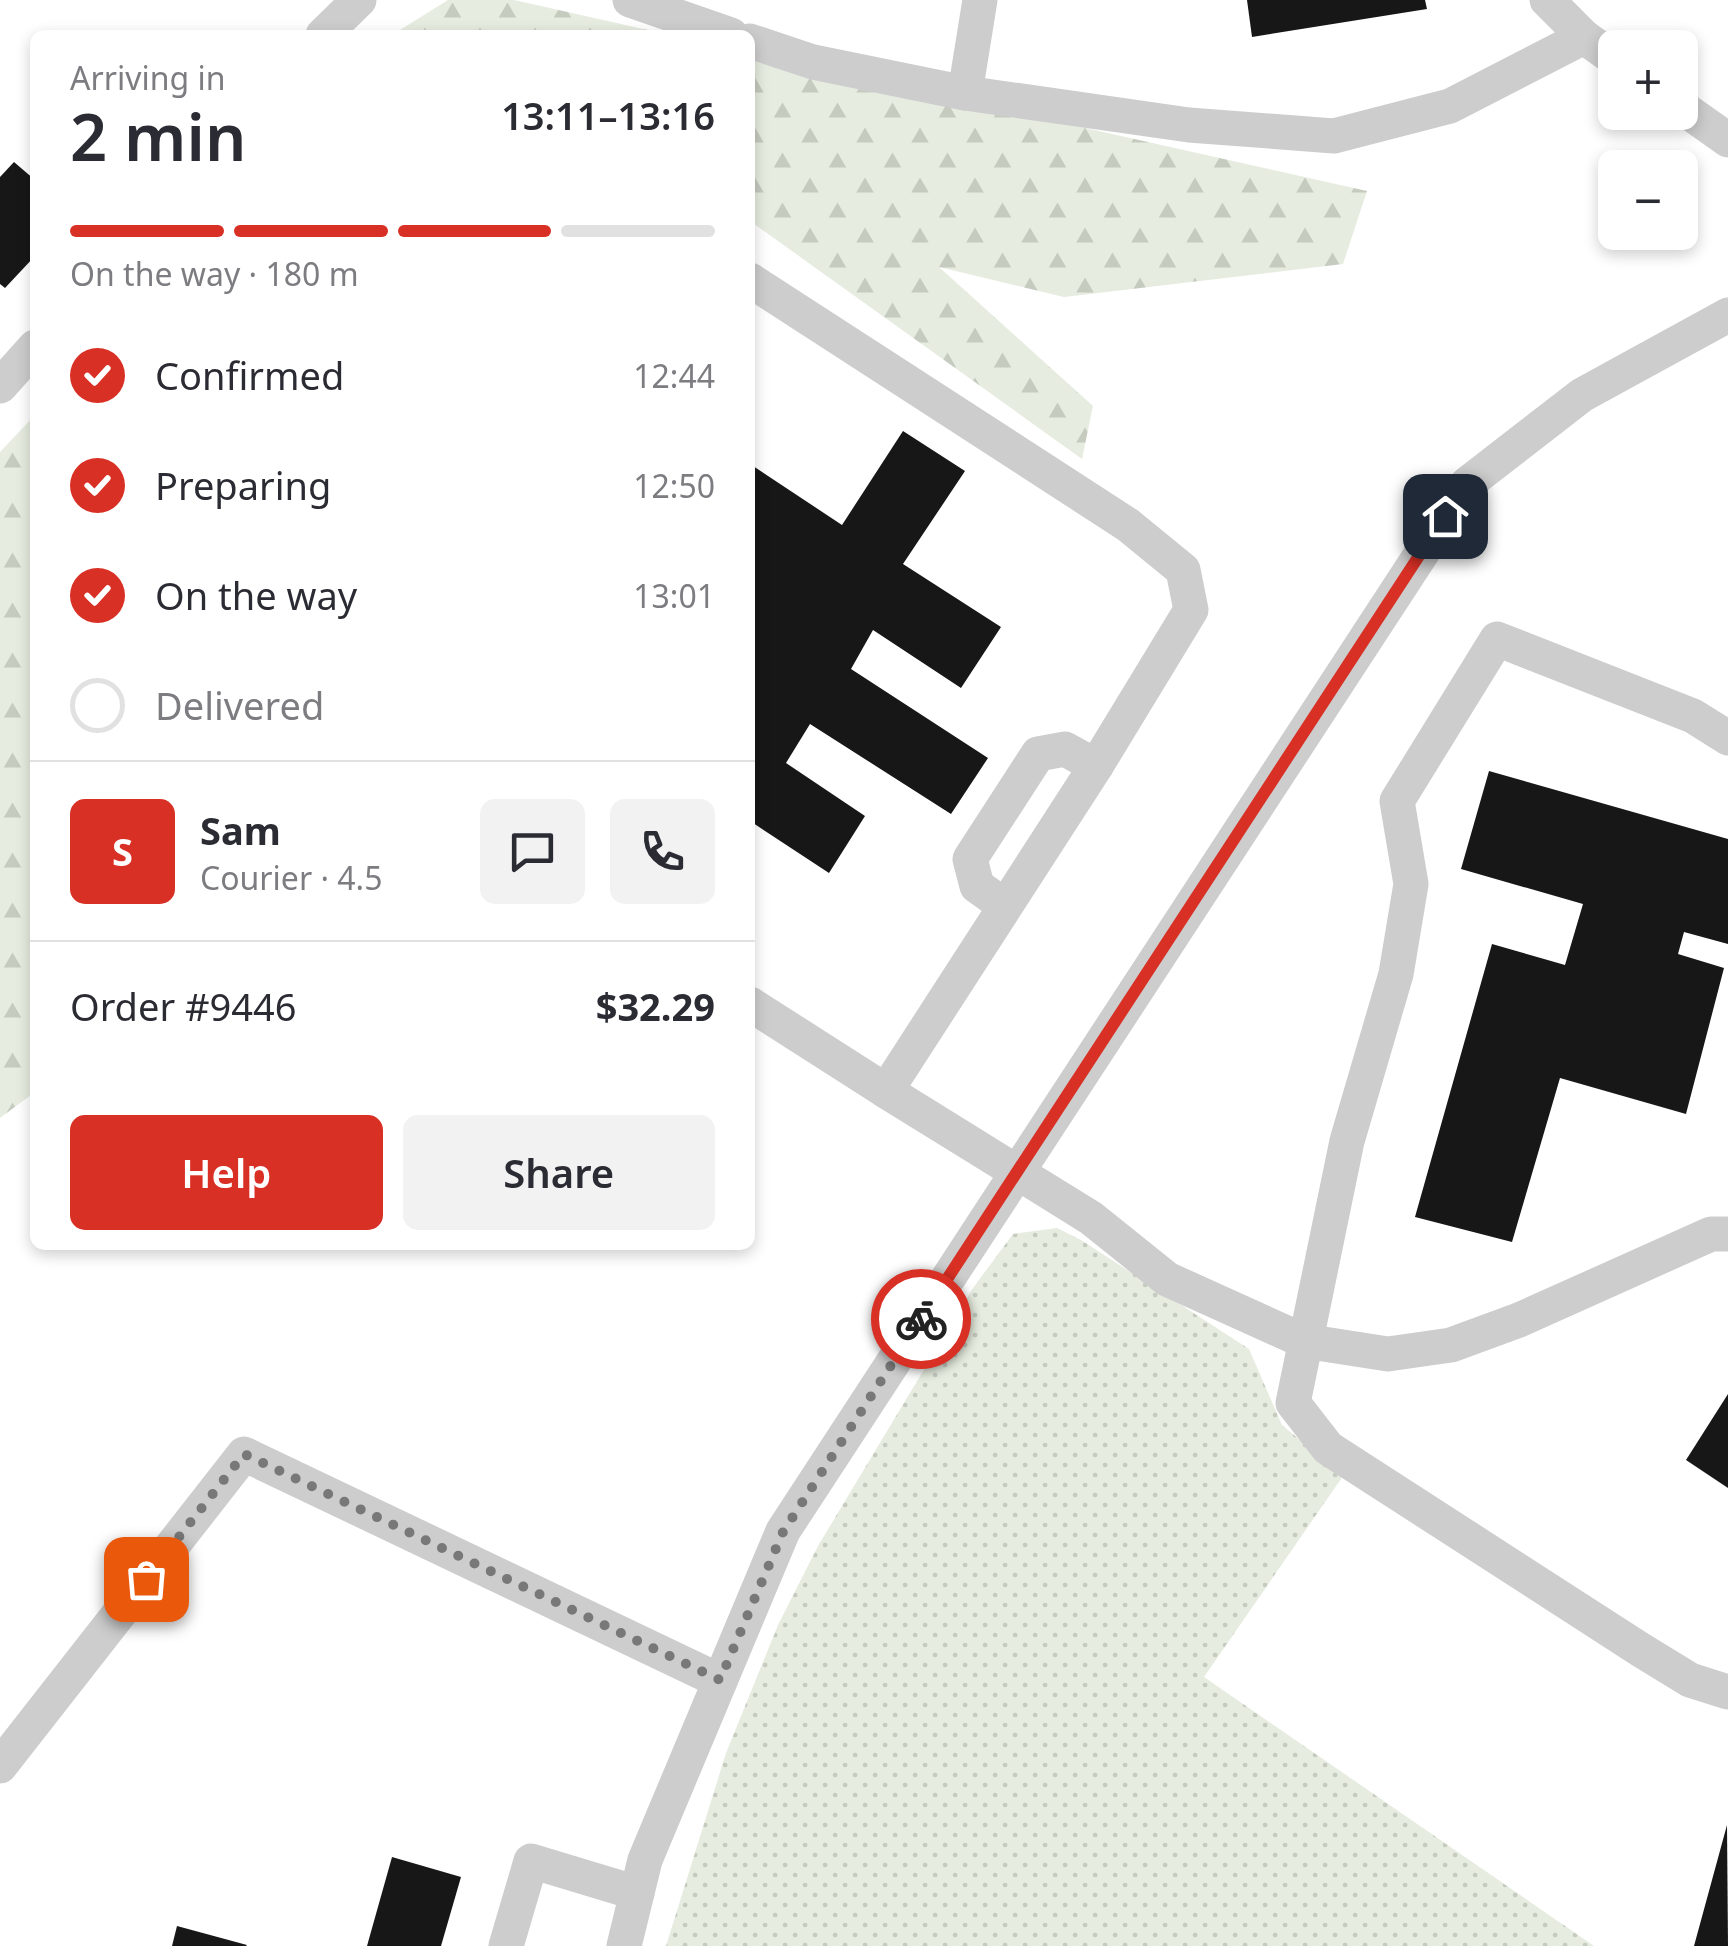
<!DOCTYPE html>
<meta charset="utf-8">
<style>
:root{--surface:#fff;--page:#f2f2f3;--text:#2b2b33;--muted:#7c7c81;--line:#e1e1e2;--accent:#d93025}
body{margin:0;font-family:"Noto Sans",sans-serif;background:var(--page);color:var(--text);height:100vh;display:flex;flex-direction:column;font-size:38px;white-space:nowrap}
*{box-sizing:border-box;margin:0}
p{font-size:32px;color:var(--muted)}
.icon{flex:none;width:55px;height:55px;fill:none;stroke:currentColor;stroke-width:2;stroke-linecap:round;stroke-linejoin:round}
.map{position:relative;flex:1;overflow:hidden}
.drawer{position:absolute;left:30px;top:30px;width:725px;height:1220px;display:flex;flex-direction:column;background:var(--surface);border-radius:15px;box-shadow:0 5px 15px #0003}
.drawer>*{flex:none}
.fabs{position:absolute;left:1598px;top:30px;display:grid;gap:20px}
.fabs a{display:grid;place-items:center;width:100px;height:100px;border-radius:15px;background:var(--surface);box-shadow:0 5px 15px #0003;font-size:50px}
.pin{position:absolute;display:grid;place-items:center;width:85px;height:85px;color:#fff;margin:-42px;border-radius:20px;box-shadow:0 5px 15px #0006}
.courier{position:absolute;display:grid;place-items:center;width:100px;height:100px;margin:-50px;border:8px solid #d93025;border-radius:50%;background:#fff;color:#222;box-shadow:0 2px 12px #0007}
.overview em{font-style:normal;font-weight:600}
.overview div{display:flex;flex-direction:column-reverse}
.overview{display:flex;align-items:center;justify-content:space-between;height:170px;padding:0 40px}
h1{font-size:65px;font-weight:600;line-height:75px}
.bar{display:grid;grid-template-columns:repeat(4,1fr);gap:15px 10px;align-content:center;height:120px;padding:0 40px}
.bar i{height:12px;border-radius:8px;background:var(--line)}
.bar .on{background:var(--accent)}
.bar p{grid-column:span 4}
.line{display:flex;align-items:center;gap:25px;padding:0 40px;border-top:2px solid var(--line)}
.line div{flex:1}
.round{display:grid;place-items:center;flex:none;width:105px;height:105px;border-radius:15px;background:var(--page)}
ol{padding:0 40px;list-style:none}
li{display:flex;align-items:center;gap:30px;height:110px}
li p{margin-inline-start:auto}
li .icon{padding:10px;border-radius:50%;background:var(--accent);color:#fff;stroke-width:4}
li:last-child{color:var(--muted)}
li i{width:55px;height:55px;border:5px solid var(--line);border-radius:50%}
.primary-button{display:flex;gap:20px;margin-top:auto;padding:20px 40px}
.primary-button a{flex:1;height:115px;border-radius:15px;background:var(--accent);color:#fff;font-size:40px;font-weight:600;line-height:115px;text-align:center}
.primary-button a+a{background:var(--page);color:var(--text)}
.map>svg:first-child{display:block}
</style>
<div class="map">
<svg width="1728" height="1946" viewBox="0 0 1728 1946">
<defs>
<pattern id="grass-dots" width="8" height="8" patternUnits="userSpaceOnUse" patternTransform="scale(2.5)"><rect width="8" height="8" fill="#e6ecdf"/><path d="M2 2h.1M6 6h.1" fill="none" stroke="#c6cbc0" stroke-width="1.8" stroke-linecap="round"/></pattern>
<pattern id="forest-firs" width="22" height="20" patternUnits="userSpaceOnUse" patternTransform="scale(2.5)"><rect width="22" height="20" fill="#e6ecdf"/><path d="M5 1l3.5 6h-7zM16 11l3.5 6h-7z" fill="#c6cbc0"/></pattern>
</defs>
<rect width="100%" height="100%" fill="#fff"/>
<path fill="url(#grass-dots)" d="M1057 1228 1081 1240 1249 1349 1282 1425 1343 1476 1204 1677 1594 1946H666L726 1753 778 1625 818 1546 973 1288 1013 1234Z"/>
<g fill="url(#forest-firs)">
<path d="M448 0H514L670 35H392Z"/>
<path d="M750 53 1367 191 1343 264 1064 297 939 267 1093 406 1082 459 750 221Z"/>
<path d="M35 415V1092L0 1118V452Z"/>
</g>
<g fill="#171717">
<path d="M1247 0H1425L1427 9 1252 37Z"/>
<path d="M14 162 35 180V256L5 288 0 284V177Z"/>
<path d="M903 431 965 471 903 564 1001 627 961 688 873 630 851 669 988 758 951 814 810 724 786 763 865 816 829 873 750 821V464L842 525Z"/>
<path d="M1489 771 1728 839V944L1684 932 1678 954 1724 968 1686 1114 1560 1078 1512 1242 1415 1217 1492 944 1565 965 1583 904 1461 869Z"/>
<path d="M1728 1394V1488L1686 1460Z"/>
<path d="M1727 1825 1728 1946H1694Z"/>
<path d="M392 1857 461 1877 441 1946H367Z"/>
<path d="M177 1926 247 1945 246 1946H172Z"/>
</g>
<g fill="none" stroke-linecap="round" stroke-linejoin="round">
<g stroke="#cdcdcd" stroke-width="35">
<path d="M630 0 731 35"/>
<path d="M1547 0 1584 37 1615 59"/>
<path d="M323 35 359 0"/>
<path d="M750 41 813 62 965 93 1189 125 1334 136 1450 106 1584 37"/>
<path d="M965 93 980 0"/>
<path d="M1680 106 1728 140"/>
<path d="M750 280 1128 525 1183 570 1191 610 1096 766 886 1091 750 1004"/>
<path d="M0 386 35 347"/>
<path d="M1728 738 1693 716 1497 639 1397 801 1411 884 1396 974 1347 1141 1293 1403 1328 1448 1641 1650 1690 1680 1728 1692"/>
<path d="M1005 906 977 886 970 859 1038 754 1065 749 1096 766"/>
<path d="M886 1091 1091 1218 1167 1279 1304 1341 1388 1354 1451 1345 1519 1320 1711 1234H1728"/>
<path d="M0 1766 244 1454 720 1681"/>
<path d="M506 1946 531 1861 637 1893"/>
<path d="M624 1946 645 1860 783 1531 1467 484 1582 395 1728 315"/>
</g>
</g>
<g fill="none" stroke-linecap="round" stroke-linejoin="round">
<path stroke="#787878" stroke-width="10" stroke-dasharray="0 18" d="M146 1579 244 1454 720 1680 783 1532 921 1319"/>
<path stroke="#d93025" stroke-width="12" d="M921 1319 1445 516"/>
</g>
</svg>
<div class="fabs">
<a>+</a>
<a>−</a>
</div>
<div class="pin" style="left:146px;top:1579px;background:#ea580c"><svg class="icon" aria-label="bag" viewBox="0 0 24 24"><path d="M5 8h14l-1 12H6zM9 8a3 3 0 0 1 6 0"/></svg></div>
<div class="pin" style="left:1445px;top:516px;background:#1f2937"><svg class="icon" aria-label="home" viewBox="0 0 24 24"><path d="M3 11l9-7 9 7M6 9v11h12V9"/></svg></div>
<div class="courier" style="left:921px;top:1319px"><svg class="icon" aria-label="bike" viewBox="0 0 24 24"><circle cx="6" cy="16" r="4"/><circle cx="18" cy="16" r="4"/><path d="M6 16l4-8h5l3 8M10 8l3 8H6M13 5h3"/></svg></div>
<section class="drawer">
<div class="overview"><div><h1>2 min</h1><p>Arriving in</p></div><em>13:11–13:16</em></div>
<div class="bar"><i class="on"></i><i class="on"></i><i class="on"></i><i></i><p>On the way · 180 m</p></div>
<ol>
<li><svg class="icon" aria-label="check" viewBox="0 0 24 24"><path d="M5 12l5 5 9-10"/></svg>Confirmed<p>12:44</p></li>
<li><svg class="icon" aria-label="check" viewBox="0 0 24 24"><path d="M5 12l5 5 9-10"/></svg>Preparing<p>12:50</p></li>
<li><svg class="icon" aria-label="check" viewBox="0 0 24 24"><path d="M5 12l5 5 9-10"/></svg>On the way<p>13:01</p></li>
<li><i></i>Delivered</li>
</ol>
<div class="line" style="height:180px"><b class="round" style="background:var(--accent);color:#fff">S</b><div><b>Sam</b><p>Courier · 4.5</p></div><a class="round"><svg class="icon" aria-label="chat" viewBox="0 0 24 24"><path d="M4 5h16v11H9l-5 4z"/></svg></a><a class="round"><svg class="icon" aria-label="phone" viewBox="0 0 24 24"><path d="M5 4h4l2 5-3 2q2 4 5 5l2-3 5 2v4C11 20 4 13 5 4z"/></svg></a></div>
<div class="line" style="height:130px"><div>Order #9446</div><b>$32.29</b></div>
<div class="primary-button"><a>Help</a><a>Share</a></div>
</section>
</div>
